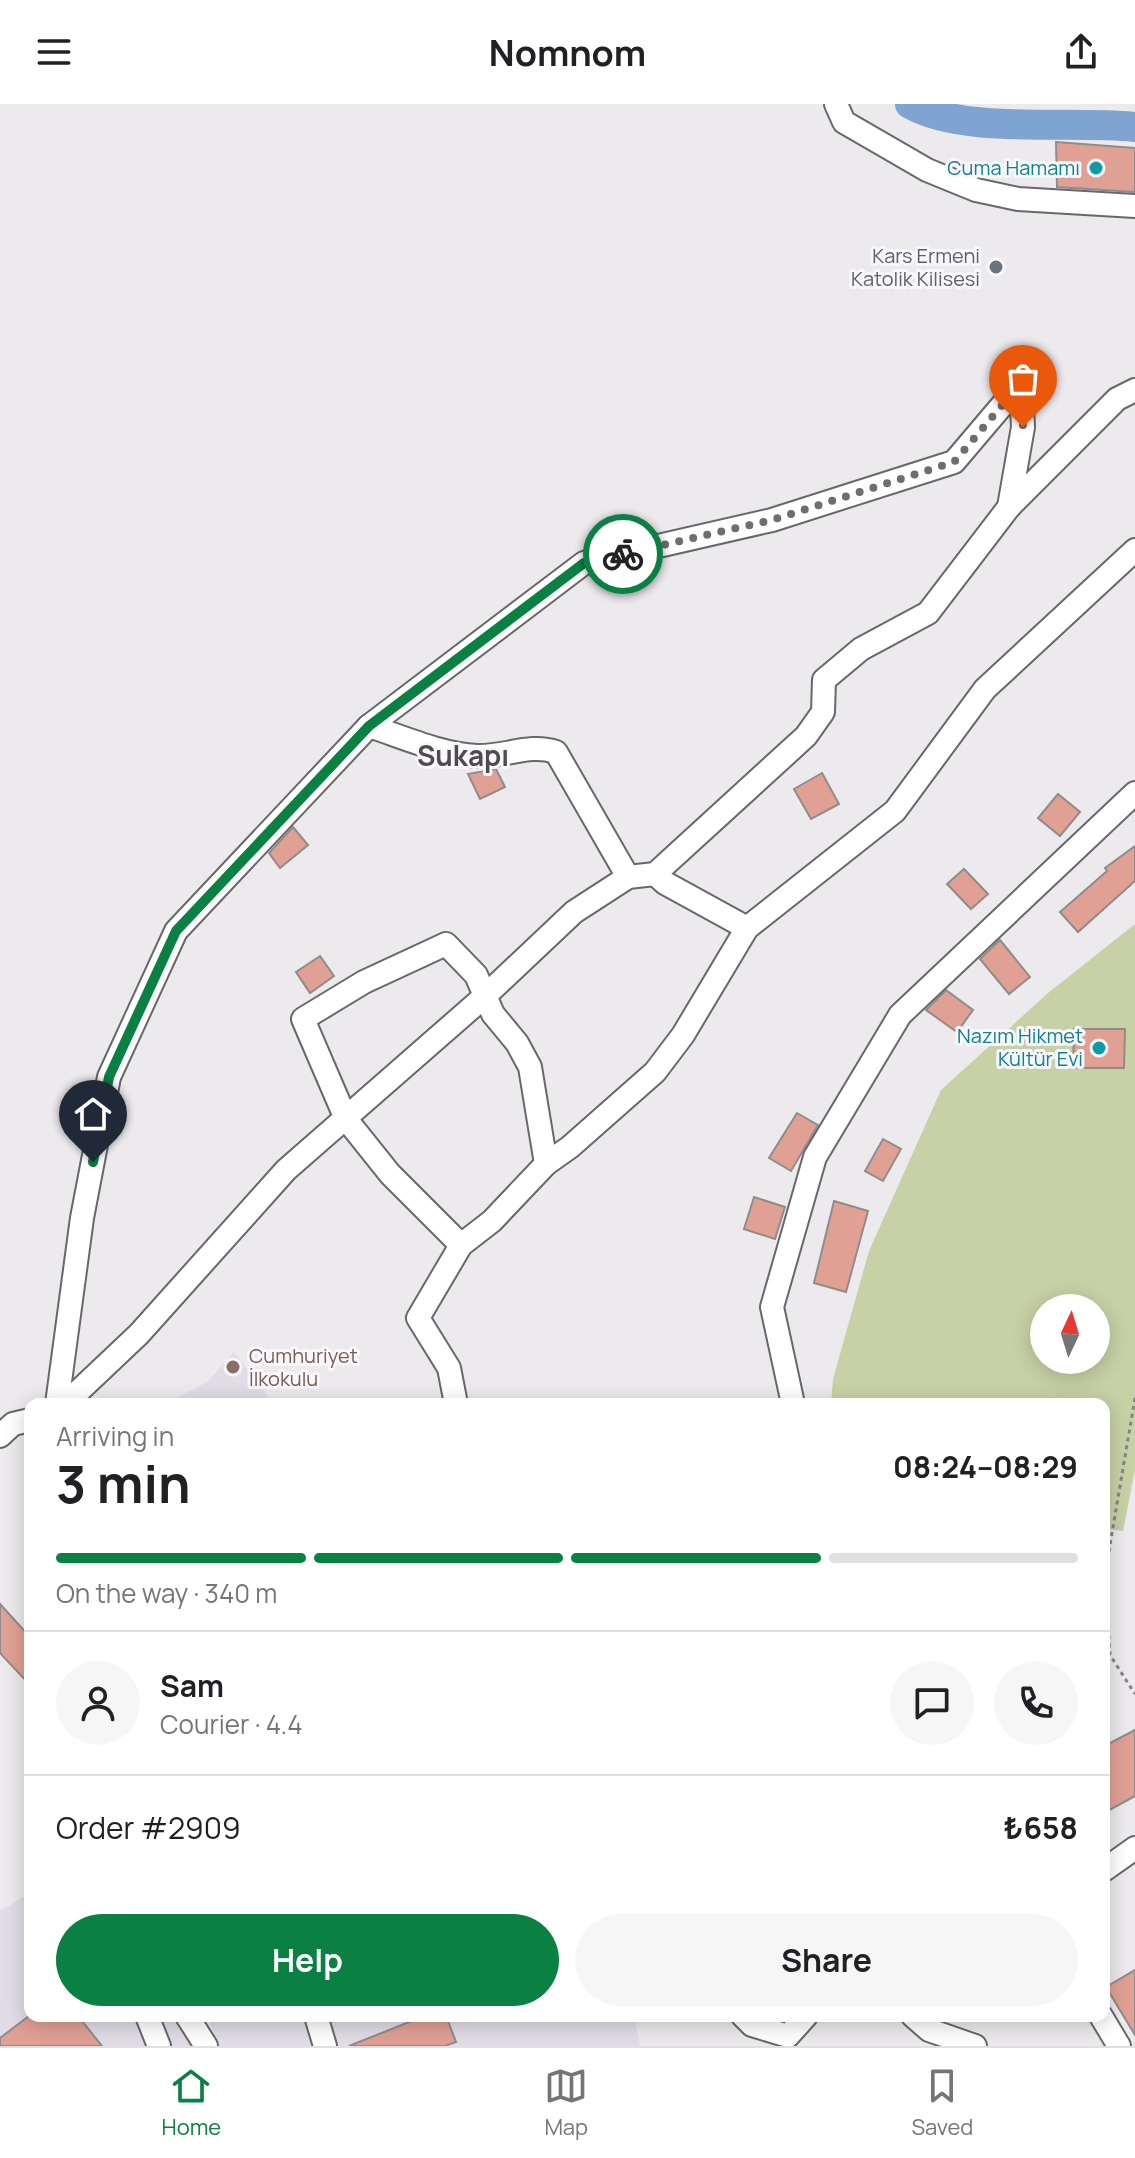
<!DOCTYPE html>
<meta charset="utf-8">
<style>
:root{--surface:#fff;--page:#f6f6f6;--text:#202124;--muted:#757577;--line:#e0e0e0;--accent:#0b8043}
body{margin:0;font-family:Manrope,sans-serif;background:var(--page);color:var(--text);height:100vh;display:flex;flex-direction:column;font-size:30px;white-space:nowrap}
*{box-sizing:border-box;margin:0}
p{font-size:26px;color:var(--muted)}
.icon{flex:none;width:44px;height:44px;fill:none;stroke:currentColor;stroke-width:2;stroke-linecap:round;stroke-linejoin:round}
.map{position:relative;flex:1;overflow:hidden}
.panel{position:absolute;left:24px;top:1294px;width:1086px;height:624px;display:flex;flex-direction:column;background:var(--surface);border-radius:16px;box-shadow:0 4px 20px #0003}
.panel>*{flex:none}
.needle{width:52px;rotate:4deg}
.tools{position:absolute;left:1030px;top:1190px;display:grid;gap:16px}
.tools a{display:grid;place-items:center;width:80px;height:80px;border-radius:50%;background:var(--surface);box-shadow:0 4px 20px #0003;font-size:40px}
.pin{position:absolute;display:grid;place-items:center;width:68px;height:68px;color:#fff;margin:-82px -34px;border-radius:50% 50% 50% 0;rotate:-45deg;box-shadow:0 0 8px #0007}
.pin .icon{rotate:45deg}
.courier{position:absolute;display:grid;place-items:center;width:80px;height:80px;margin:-40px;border:6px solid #0b8043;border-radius:50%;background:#fff;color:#222;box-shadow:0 2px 10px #0007}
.overview em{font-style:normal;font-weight:700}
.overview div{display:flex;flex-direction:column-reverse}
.overview{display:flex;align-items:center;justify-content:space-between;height:136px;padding:0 32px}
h1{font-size:52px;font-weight:700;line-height:60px}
.bar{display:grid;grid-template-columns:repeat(4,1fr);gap:12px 8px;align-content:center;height:96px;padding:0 32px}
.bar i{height:10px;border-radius:6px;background:var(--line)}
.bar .selected{background:var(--accent)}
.bar p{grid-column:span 4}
.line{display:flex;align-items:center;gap:20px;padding:0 32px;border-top:2px solid var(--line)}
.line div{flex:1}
.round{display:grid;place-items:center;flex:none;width:84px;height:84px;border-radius:42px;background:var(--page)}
.cta{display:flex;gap:16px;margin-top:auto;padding:16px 32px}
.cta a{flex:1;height:92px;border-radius:48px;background:var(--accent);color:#fff;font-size:32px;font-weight:700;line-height:92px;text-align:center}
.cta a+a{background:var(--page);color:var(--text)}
header{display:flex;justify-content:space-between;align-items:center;height:104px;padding:0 32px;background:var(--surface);font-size:36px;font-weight:700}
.dock{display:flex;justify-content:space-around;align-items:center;height:112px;border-top:2px solid var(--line);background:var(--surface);font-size:22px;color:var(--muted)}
.dock a{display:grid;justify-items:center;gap:4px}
.dock .selected{color:var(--accent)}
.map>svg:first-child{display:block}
</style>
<header><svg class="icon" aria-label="menu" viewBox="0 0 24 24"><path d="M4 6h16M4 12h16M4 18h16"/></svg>Nomnom<svg class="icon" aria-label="share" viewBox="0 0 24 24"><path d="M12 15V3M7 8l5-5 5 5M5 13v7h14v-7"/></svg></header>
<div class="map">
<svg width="1135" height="1942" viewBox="0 0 1135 1942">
<rect width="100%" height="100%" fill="#eceaed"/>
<g fill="#e1dce6">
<path d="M234 1248 274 1300H165L207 1278Z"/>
<path d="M30 1789V1912H182L196 1942H0V1807Z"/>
<path d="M208 1912H634L640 1942H218Z"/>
</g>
<path fill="#c7d1a5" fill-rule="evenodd" d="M1135 820V1366L1123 1427 1104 1425V1300H831L833 1275 869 1147 941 986 1048 889ZM1044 1204H1096V1256H1044Z"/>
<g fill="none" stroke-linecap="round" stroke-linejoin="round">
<path stroke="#7fa4d1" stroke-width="30" d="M910 0C965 31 1069 16 1135 23"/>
</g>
<g fill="#e0a094" stroke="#908c8b" stroke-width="2">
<path d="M1056 38 1135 44V88L1057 83Z"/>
<path d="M496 665 505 683 480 695 468 670Z"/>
<path d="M822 669 839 700 811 715 794 685Z"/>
<path d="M1058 690 1080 708 1060 732 1038 714Z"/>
<path d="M293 723 308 741 280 764 269 749Z"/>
<path d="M1135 742V777L1078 828 1060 808 1107 767 1105 764Z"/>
<path d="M964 765 988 790 971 805 947 780Z"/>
<path d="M1000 836 1030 873 1009 890 980 855Z"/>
<path d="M320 852 334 872 310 889 296 868Z"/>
<path d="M946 886 973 906 957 928 926 906Z"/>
<path d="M1074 925H1125L1124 964H1073Z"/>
<path d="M797 1009 818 1021 791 1067 769 1054Z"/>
<path d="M883 1035 901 1045 883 1077 865 1067Z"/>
<path d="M754 1093 785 1103 775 1135 744 1125Z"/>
<path d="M834 1097 868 1107 846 1188 814 1179Z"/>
<path d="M0 1500 30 1533V1581L0 1549Z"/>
<path d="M1135 1626V1692L1104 1709V1642Z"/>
<path d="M1135 1866V1931L1106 1883Z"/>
<path d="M29 1912H78L102 1942H0V1934Z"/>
<path d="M424 1912H446L456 1938 445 1942H349Z"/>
</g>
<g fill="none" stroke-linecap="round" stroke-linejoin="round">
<defs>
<g id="minor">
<path d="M836 0 844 18 927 66 976 86 1018 95 1135 102"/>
<path d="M369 622C403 633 440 650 477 652 505 653 530 639 556 648L628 773"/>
<path d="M655 770 665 779 747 824"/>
<path d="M461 1141 390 1070 346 1015 303 915 364 878 446 840 476 871 493 910 517 939 530 963 546 1060"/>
<path d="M57 1300 82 1114 109 973 176 827 369 622 584 459 772 416 954 358 1021 279 1023 323 1009 403 1117 295 1135 286"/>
<path d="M65 1300 139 1230 286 1066 485 892 574 808 628 773 655 770 806 632 823 608 824 576 861 545 928 509 1009 403"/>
<path d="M456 1300 449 1264 418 1214 461 1141 492 1117 546 1060 570 1043 655 968 683 931 747 824 895 707 985 585 1135 446"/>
<path d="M793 1300 772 1203 815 1053 900 911 1135 689"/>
<path d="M0 1332 13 1320 30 1316"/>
<path d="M1104 1766 1135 1744"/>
<path d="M147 1912 159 1942"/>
<path d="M187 1912 206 1942"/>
<path d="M316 1912 325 1942"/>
<path d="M743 1912 752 1921 788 1932 806 1912"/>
<path d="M913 1912 929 1926 975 1942"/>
<path d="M1101 1912 1119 1942"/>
</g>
</defs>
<use href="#minor" stroke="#68676a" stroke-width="26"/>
<path stroke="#858486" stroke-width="3" stroke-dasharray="4 4" stroke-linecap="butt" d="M1135 1294 1105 1470 1110 1551 1135 1590"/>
<use href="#minor" stroke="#fff" stroke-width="22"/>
</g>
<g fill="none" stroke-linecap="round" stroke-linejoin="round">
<path stroke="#6f6d70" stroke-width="8" stroke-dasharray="0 14.4" d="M623 450 772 416 954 358 1021 279 1023 323"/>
<path stroke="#0b8043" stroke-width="10" d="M93 1058 109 973 176 827 369 622 584 459 623 450"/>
</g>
<g fill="#0f9aa8" stroke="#f9f7fb" stroke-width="3">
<circle cx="1096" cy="64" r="8"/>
<circle cx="1099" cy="944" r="8"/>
</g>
<circle fill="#6b7280" stroke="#f9f7fb" stroke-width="3" cx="996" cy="163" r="8"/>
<circle fill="#8d6e63" stroke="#f9f7fb" stroke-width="3" cx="233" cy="1263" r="8"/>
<g text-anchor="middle" stroke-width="6" stroke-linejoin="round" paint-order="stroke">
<g font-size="20" fill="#0d838f" stroke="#f9f7fb" text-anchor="end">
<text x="1080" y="71">Cuma Hamamı</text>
<text x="1083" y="939">Nazım Hikmet<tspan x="1083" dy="23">Kültür Evi</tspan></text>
</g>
<g font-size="20" fill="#5b616d" stroke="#f9f7fb" text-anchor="end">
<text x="980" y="159">Kars Ermeni<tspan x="980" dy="23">Katolik Kilisesi</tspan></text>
</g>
<g font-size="20" fill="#785e54" stroke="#f9f7fb" text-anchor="start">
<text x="249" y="1259">Cumhuriyet<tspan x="249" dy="23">İlkokulu</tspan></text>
</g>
<g font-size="28" font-weight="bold" fill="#4d4b4e" stroke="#f9f7fb">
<text x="463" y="662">Sukapı</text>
</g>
</g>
</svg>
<div class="tools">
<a><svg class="needle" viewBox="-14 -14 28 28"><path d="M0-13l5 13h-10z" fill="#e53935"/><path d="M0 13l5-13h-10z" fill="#757577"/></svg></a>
</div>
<div class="pin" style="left:1023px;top:323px;background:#ea580c"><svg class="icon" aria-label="bag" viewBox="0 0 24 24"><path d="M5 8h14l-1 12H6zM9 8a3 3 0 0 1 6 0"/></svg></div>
<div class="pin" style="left:93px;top:1058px;background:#1f2937"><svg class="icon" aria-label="home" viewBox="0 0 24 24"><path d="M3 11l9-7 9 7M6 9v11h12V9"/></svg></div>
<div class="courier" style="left:623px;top:450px"><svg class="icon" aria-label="bike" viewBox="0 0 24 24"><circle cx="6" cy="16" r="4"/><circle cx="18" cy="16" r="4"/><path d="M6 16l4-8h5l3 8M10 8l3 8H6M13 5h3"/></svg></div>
<section class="panel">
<div class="overview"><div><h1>3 min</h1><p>Arriving in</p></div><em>08:24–08:29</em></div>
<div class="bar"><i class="selected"></i><i class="selected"></i><i class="selected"></i><i></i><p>On the way · 340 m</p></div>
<div class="line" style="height:144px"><a class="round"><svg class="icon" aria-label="person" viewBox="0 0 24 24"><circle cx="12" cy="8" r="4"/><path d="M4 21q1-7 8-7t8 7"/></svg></a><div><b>Sam</b><p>Courier · 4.4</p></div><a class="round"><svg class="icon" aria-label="chat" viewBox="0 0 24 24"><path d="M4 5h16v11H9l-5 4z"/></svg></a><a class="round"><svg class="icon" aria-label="phone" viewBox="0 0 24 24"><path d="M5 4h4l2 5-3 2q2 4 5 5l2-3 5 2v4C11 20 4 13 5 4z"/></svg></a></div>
<div class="line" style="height:104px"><div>Order #2909</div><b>₺658</b></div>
<div class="cta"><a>Help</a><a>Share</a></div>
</section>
</div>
<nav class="dock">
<a class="selected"><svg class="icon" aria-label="home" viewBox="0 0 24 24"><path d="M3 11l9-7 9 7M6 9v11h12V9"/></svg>Home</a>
<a><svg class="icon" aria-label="map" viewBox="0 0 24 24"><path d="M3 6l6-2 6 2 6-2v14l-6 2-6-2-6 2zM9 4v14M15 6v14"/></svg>Map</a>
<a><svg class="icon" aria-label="saved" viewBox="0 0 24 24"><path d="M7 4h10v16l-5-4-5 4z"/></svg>Saved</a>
</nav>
